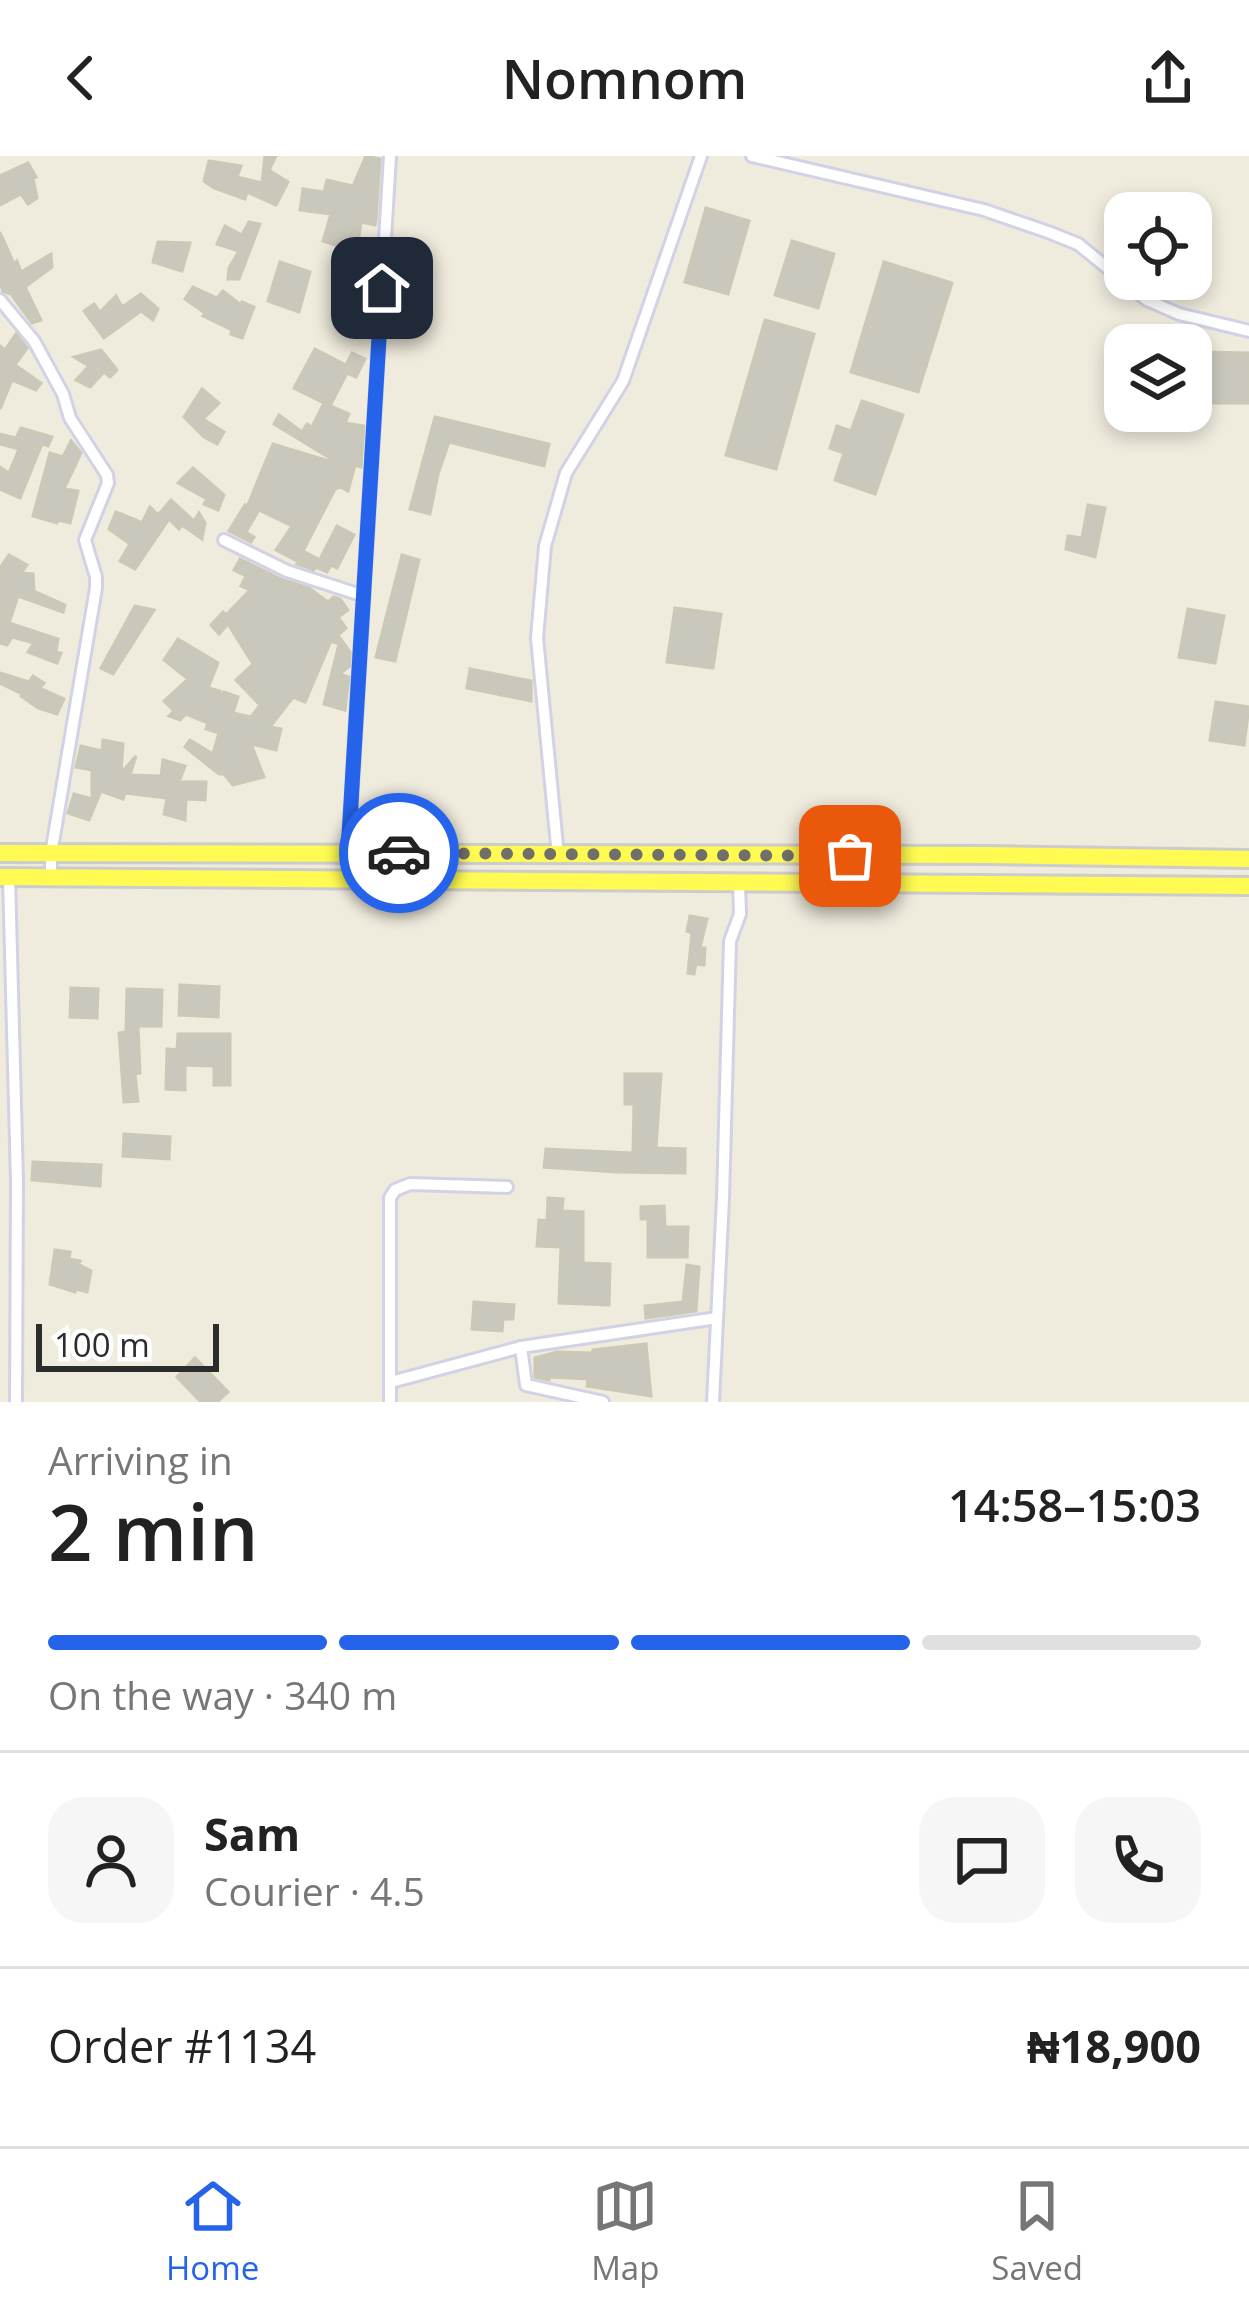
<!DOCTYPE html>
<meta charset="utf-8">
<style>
:root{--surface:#fff;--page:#f6f6f6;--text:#222;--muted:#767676;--line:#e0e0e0;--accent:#2563eb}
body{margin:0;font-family:"Open Sans",sans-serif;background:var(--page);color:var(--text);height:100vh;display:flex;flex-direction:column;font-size:45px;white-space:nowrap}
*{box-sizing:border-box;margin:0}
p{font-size:39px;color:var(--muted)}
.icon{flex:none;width:66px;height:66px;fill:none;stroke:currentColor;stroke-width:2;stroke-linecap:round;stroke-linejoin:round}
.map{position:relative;height:1246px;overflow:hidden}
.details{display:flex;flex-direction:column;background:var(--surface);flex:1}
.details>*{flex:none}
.buttons{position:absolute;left:1104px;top:36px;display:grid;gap:24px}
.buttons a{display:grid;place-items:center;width:108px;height:108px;border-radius:24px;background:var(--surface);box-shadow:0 6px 18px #0003;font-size:60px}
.scale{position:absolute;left:36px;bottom:30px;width:183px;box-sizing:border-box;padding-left:12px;border:6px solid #2c2c2c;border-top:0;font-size:33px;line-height:42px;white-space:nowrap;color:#2c2c2c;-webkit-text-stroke:9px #fff;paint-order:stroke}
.pin{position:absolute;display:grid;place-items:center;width:102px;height:102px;color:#fff;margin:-51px;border-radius:24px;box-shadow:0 6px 18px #0006}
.courier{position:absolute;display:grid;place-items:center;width:120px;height:120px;margin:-60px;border:9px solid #2563eb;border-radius:50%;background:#fff;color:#222;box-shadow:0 3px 15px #0007}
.headline em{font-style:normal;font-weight:600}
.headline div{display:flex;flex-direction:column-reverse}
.headline{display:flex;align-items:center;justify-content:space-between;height:204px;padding:0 48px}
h1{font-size:78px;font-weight:600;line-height:90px}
.bar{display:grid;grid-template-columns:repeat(4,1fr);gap:18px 12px;align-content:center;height:144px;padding:0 48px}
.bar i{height:15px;border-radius:9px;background:var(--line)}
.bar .active{background:var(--accent)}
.bar p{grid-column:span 4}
.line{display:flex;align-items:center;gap:30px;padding:0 48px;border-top:3px solid var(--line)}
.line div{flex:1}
.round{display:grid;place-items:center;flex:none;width:126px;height:126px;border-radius:36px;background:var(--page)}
header{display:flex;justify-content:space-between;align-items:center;height:156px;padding:0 48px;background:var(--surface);font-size:54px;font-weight:600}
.tabs{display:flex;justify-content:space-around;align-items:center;height:168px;border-top:3px solid var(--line);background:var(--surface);font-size:33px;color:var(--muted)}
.tabs a{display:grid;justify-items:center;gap:6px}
.tabs .active{color:var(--accent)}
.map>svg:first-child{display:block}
</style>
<header><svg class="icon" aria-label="back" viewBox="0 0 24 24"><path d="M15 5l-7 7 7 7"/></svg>Nomnom<svg class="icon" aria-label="share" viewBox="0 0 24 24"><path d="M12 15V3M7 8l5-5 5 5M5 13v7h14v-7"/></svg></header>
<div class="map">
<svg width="1249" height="1246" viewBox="0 0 1249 1246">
<rect width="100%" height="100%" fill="#efebdd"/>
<g fill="#cac8bc" stroke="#cbc8b6" stroke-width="3">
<path d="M265 0H276L269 14 288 26 276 49 247 36 245 43 214 32 204 25 209 5 241 10 237 21 262 27Z"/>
<path d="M366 0 380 3 376 64 375 69 361 66 354 116 362 119 353 139 337 132 348 107 340 106 342 91 323 85 331 58 300 54 303 33 324 36 327 24 353 30Z"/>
<path d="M28 7 36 21 33 22 37 42 28 48 21 38 0 49V20Z"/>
<path d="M706 52 749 65 728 138 685 126Z"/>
<path d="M249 66 260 68 239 123H228L229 112 239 95 217 88 225 70 242 79Z"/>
<path d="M0 76 14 108 17 105 21 116 51 98 52 111 25 131 41 164 32 167 11 138 3 135 0 126Z"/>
<path d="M792 85 834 98 818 152 775 139Z"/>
<path d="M158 86 190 87 182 115 153 106Z"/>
<path d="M280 106 310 116 299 156 268 145Z"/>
<path d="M884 106 952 127 918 236 851 216Z"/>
<path d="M193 131 217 142 223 135 241 149 242 146 254 151 242 182 231 178 232 174 203 160 205 157 185 143Z"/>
<path d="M141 138 158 153 153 164 141 155 104 182 84 155 94 148 100 156 116 140 122 151Z"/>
<path d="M765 164 814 178 776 313 726 299Z"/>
<path d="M16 178 27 192 15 209 41 227 36 234 12 224 0 253V190L5 194Z"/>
<path d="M315 193 346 209 352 197 365 203 356 221 347 217 330 250 294 232Z"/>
<path d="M101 194 117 214 110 221 104 216 90 231 76 224 89 210 74 201Z"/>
<path d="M1202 196 1249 197V247H1201Z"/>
<path d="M202 233 219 247 203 263 224 276 217 288 204 281 184 261Z"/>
<path d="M862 245 903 259 875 338 835 324 844 297 830 292 837 270 851 275Z"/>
<path d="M324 247 349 258 345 267 364 270 361 311 355 309 348 335 340 331 335 333 303 395 320 404 314 414 297 408 299 406 276 394 292 370 259 354 246 376 254 381 251 386 229 375 245 349 247 351 273 288 332 306 333 304 274 268 279 259 302 276 307 268 312 271Z"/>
<path d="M435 261 549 288 544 310 449 286 438 318 430 358 410 353Z"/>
<path d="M21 272 52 281 48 290 42 288 20 342 0 333V311L9 317 19 293 0 288V278L16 282Z"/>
<path d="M71 285 81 297 64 333 78 335 70 367 58 364 57 367 33 360 50 297 63 301Z"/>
<path d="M193 312 224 339 218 354 204 348 207 343 178 327Z"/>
<path d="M171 344 194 365 199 357 205 367 202 383 182 369 179 373 169 363 135 413 120 405 130 388 109 373 116 356 136 364 132 370 138 365 142 367 150 351 158 359Z"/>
<path d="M1088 349 1105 352 1095 401 1066 393 1068 380 1082 382Z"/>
<path d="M337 370 354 379 337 412 331 409 327 416 316 411Z"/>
<path d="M9 399 27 409 21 417 33 418 34 435 65 449 63 456 18 440 9 467 58 483 56 496 61 497 57 507 28 496 34 487 12 481 7 489 0 487V412Z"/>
<path d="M402 399 419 404 395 505 376 501Z"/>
<path d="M240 403 283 424 309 432 328 446 334 441 340 443 348 454 338 461 346 472 338 479 350 496V510L339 518 349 521 345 554 324 548 339 488 331 485 305 546 293 541 270 571 281 573 276 594 251 588 264 621 233 629 224 618H219L185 591 190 584 213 598 219 577 206 573 208 567 186 558 180 564 169 560 174 555 164 545 188 523 164 504 178 483 218 507 208 532 220 535 219 541 224 536 238 541 233 557 251 561 260 549 236 524 253 508 228 468 219 478 211 469 223 456 226 459 250 434 241 430 246 420 234 414Z"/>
<path d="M135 450 154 454 113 518 101 512Z"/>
<path d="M675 452 721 458 713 512 667 506Z"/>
<path d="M1188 453 1224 460 1215 507 1179 501Z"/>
<path d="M470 513 531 525V545L467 532Z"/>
<path d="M0 517 29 526 33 520 44 527 40 532 64 543 57 558 38 552 21 540 22 538 0 527Z"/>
<path d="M1216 546 1249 551 1244 589 1210 584Z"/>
<path d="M103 584 123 588 121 617 136 600 130 619 161 620 163 604 185 610 179 626H206L205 644 186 643 185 664 164 658 167 642 125 637 123 643 101 635 89 664 68 657 74 638 92 643V614L76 611 81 590 102 595Z"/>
<path d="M690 760 707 763 700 792H705L704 809 696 808 694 818 688 817 692 777 687 775Z"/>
<path d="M180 829 219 831 218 861 179 859Z"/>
<path d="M71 832 98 833 97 862 70 861Z"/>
<path d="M127 833 162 834 161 870H138L140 917 135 918 138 945 124 946 119 877 126 876Z"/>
<path d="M178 878H230V929H214V910L185 909V934L166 933 167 893 177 894Z"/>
<path d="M625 918H661L656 992 685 993V1017L616 1016 544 1011 546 993 633 997 634 948H625Z"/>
<path d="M124 978 170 981 169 1003 123 1000Z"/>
<path d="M33 1006 101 1009 100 1030 32 1024Z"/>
<path d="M548 1042 563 1043 562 1055 583 1056V1107L610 1108 609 1149 559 1147 561 1091 537 1090 539 1064 547 1065Z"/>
<path d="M664 1050 665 1071H688L687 1101H648V1063H641V1051Z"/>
<path d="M55 1094 70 1096 69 1103 80 1105 78 1108 91 1115 87 1136 76 1133 75 1136 50 1128Z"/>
<path d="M687 1109 699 1111 696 1155 646 1162 645 1150 683 1146Z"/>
<path d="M474 1146 514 1149 513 1163H503L502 1175 472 1173Z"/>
<path d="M646 1188 651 1240 587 1230 588 1223 549 1221V1224L535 1221V1202L557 1196 592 1197 593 1194Z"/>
<path d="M195 1202 228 1236 217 1246H201L177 1221Z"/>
</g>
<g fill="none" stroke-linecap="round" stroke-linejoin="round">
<defs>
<g id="street">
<path d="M752 0 984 54 1048 76 1078 88 1147 144 1179 158 1249 175"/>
<path d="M0 144 34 185 63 238 70 262 107 319 108 327 85 384 96 421V432L51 698V721"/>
<path d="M224 384 287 415 364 440"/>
<path d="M348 697 390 0"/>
<path d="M558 700 537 482 545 390 566 317 623 225 701 0"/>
<path d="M9 721 17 1025 16 1246"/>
<path d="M521 1191 526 1229 603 1246"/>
<path d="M391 1226 521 1191 717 1162"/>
<path d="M390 1246V1042L395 1034 410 1028 507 1031"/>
<path d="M713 1246 723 1042 730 785 740 758 739 727"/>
</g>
<g id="primary">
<path d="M0 697 989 699 1249 703"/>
<path d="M0 721 1249 730"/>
</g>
</defs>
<use href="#street" stroke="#d2d2e6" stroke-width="16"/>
<use href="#primary" stroke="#ccc" stroke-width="22"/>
<use href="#street" stroke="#fff" stroke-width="10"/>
<use href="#primary" stroke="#fffb52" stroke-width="16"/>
</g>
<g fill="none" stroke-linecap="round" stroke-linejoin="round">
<path stroke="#706f6a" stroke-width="12" stroke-dasharray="0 21.6" d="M399 697 850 700"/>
<path stroke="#2563eb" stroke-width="15" d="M382 132 348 697H399"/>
</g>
</svg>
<div class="buttons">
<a><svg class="icon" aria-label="locate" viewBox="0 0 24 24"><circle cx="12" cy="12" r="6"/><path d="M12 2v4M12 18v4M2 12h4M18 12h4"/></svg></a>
<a><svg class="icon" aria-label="layers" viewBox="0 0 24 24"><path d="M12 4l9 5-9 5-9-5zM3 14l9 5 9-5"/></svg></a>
</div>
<div class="scale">100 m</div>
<div class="pin" style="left:850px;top:700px;background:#ea580c"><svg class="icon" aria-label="bag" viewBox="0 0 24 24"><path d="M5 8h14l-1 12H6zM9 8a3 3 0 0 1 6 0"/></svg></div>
<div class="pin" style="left:382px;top:132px;background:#1f2937"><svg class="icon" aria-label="home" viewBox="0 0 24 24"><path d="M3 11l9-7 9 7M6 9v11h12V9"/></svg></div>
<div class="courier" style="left:399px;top:697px"><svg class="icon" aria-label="car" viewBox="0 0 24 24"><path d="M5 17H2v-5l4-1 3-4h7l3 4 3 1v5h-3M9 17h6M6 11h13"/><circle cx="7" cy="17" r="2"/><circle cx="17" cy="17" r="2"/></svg></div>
</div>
<section class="details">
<div class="headline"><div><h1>2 min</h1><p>Arriving in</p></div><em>14:58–15:03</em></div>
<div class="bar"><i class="active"></i><i class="active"></i><i class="active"></i><i></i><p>On the way · 340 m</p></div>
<div class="line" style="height:216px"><a class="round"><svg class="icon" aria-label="person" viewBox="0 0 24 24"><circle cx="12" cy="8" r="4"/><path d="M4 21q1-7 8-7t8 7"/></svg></a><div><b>Sam</b><p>Courier · 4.5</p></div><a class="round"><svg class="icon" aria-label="chat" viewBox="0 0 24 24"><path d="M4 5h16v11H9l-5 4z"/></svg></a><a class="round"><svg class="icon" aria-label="phone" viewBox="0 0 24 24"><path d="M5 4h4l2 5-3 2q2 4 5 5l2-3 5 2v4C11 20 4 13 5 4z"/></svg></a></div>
<div class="line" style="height:156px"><div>Order #1134</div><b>₦18,900</b></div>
</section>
<nav class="tabs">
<a class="active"><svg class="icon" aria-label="home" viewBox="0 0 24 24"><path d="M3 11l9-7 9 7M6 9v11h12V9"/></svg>Home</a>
<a><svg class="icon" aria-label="map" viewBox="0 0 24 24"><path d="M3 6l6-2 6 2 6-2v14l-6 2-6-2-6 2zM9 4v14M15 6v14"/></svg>Map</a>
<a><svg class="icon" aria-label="saved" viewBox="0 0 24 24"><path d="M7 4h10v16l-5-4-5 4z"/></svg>Saved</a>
</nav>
